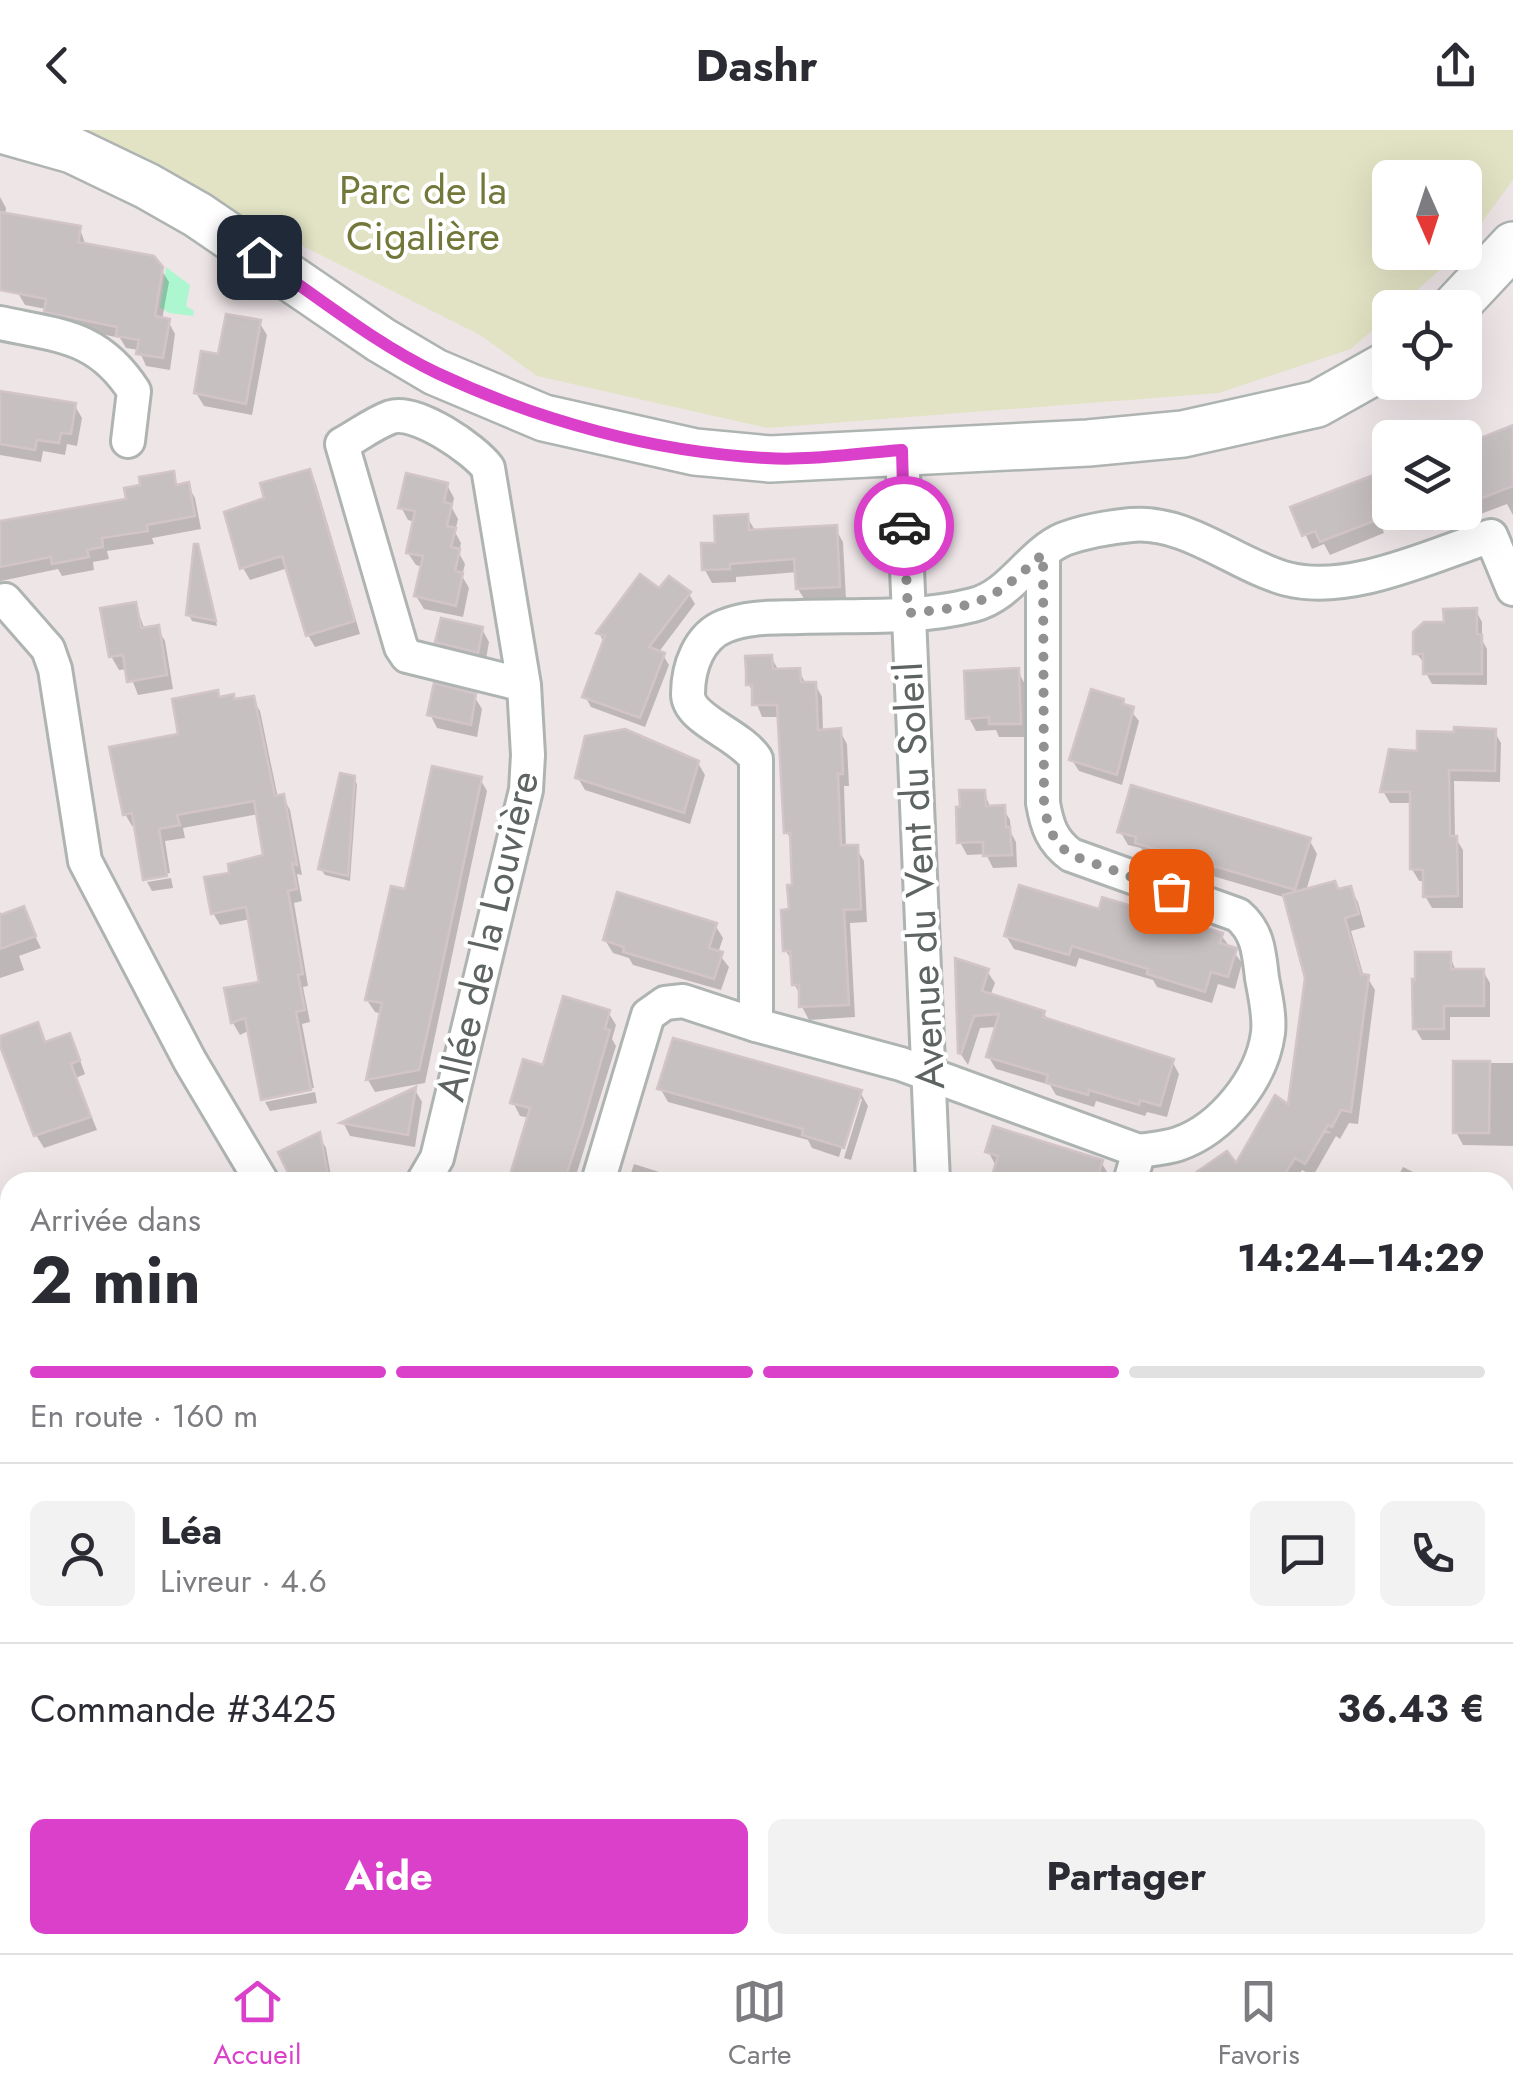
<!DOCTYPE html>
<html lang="fr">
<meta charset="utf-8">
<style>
:root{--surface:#fff;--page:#f2f2f3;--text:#2b2b33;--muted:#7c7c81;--line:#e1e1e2;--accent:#da40ca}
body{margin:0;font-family:Jost,sans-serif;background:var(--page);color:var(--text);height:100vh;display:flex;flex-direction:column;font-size:38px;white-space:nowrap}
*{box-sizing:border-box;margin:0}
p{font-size:32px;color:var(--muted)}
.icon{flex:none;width:55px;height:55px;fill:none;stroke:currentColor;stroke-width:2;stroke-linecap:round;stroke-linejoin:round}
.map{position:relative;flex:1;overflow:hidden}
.details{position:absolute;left:0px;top:1042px;width:1515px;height:782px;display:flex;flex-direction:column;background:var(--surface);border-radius:30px 30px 0 0;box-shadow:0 10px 40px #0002}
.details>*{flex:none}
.needle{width:65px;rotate:177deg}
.tools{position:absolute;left:1372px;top:30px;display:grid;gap:20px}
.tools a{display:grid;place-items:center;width:110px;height:110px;border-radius:15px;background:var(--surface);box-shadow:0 10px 40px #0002;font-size:50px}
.pin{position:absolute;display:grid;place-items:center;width:85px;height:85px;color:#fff;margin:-42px;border-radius:20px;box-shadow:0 5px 15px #0006}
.courier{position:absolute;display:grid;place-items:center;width:100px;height:100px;margin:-50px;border:8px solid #da40ca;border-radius:50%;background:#fff;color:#222;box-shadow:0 2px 12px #0007}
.headline em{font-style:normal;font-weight:700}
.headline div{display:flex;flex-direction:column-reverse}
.headline{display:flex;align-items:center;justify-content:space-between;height:170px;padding:0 30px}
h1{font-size:65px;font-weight:700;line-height:75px}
.bar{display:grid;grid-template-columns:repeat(4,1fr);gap:15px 10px;align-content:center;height:120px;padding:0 30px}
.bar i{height:12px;border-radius:8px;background:var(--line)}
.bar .active{background:var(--accent)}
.bar p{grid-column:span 4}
.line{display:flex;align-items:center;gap:25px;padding:0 30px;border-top:2px solid var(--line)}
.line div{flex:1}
.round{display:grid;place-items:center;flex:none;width:105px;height:105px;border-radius:15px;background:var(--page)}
.button{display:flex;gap:20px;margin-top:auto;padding:20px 30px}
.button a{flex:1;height:115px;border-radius:15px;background:var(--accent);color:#fff;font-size:40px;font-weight:700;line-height:115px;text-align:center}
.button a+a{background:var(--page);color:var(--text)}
header{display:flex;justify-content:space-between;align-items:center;height:130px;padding:0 30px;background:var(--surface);font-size:45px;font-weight:700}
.tabs{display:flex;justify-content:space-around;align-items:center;height:140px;border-top:2px solid var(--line);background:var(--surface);font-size:28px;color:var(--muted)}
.tabs a{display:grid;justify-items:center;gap:5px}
.tabs .active{color:var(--accent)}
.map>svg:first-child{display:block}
</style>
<header><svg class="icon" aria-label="back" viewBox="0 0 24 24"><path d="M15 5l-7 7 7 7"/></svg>Dashr<svg class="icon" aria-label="share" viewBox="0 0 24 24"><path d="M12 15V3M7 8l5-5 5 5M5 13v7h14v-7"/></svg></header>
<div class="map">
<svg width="1513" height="1823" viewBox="0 0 1513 1823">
<rect width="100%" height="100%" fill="#eee5e7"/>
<path fill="#e2e3c4" d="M72 0H1513V50L1465 115V48H1390V122L1459 123 1398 177 1390 178V185L1351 219 1219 263 767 298 537 246 480 205Z"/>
<path fill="#acf7cf" d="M166 137 190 155 186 176 194 181 193 186 169 183 160 177Z"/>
<g fill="#0003">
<path d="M0 67 6 78 5 86 80 99 86 116 161 139 169 152 162 190 168 191 175 204 170 240 146 236 139 220 126 218 120 208 54 194 46 179 25 175 18 163 0 149Z"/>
<path d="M259 192 267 205 252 285 204 276 196 263 220 227Z"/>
<path d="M0 263 75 276 82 288 77 316 67 314 65 325 43 321 41 332 0 325Z"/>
<path d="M1513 298V385L1507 374 1441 399 1432 382H1465V321Z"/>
<path d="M309 342 316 354 360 504 315 517 308 505 288 438 250 450 243 438 227 384 268 370Z"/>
<path d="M1378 346 1390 372V381L1378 386 1384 403 1330 425 1324 414 1312 419 1294 379Z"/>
<path d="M447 355 454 368 452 378 458 389 455 402 461 413 459 423 465 434 462 446 469 458 463 487 424 479 416 466 423 437 416 435 408 423 415 392 408 390 401 377Z"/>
<path d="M188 356 195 368 201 399 152 408 154 414 107 421 109 429 93 432 94 440 62 446 58 439 1 451 0 457V396L129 371Z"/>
<path d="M747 387 756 402 835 398 843 412 846 470 806 472 798 459V442L736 447V452L712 453 705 440 718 415Z"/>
<path d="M200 422 217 496 192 491 189 485Z"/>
<path d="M660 462 689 464 695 474 658 523 663 525 669 535 645 597 591 577 585 566 605 514 599 503Z"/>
<path d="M135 474 145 500 157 498 165 511 173 559 138 565 128 539 119 540 111 526Z"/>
<path d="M1476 481 1482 492V510L1487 519V555L1432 554 1426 543V535L1416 523 1446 494Z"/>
<path d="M482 499 489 512 485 535 446 525 438 512Z"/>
<path d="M771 527 779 541H799L806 554H815L822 567 823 602 840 601 847 614 849 656H844L846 718H856L864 731 867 792 850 793 855 887 809 890 802 877V867L794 854 793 833 786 821 794 757 793 712 787 703 781 587H762L749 554Z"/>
<path d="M1017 540 1025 554 1027 607H999L996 600 976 601 969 588Z"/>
<path d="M217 563 220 569 235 571 252 569 260 581 278 668 283 667 290 680 302 745 297 744 302 771 294 773 308 856 303 857 310 892 302 894 314 958 263 967V970L250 900 240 905 233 893 227 860 262 854 251 789 220 795 213 783 232 745 266 727 259 684 183 698 185 708 165 711 170 743 146 747V750L136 695 132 696 125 684 181 606Z"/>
<path d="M474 566 482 579 477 607 437 598 430 584Z"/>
<path d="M1123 571 1139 591 1122 655 1079 641 1072 630Z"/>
<path d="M1494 601 1501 613 1500 652 1454 651 1455 707 1463 720V778H1432L1425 766 1426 751H1419L1412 739V673H1390L1383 661 1419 623 1457 605Z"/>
<path d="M698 633 705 645 690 694 585 660 578 648Z"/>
<path d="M353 648 357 654 350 751 325 745 321 739Z"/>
<path d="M480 649 487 661 425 953 375 962 368 950 382 884 375 882 367 870 407 762Z"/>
<path d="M984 662 991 679 1003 678 1010 690 1011 703 1016 712 1017 737 993 738 986 724 967 725 960 712Z"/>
<path d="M1120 701 1310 711 1317 724 1306 761 1350 759 1358 772 1365 797 1351 801 1364 847H1367L1375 860 1358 994 1349 993 1340 1009 1336 1006 1313 1046 1302 1040 1295 1052H1187L1227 1025 1236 1038 1290 978 1308 847 1287 768 1145 726 1141 718 1128 715Z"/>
<path d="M171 748 173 758 152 761 147 752Z"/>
<path d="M0 782 3 787 26 788 41 818 19 826 24 840 0 848Z"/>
<path d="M715 795 723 808 718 823 729 837 721 860 633 835 629 828 613 823 605 810Z"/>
<path d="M1221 805 1242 833 1235 859 1218 854 1212 873 1157 857 1153 850 1079 828 1076 837 1014 819 1006 806Z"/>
<path d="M1449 824 1456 841H1483L1490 853V887H1450V910H1422L1415 898Z"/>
<path d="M987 841 995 853 990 866 1044 883 1049 892 1172 931 1179 944 1167 987 1147 982 1145 986 1096 971 1094 977 1056 965 1050 955 996 939 988 926 997 897 980 898 968 935 960 923Z"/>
<path d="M608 882 616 895 612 909 616 916 574 1052H511L530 988 520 986 513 972 545 938Z"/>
<path d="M37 895 47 914 69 906 76 919 85 944 76 948 97 1000 44 1018 36 1005Z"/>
<path d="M1456 933H1513V1016L1463 1015 1456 1002Z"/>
<path d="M660 958 860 962 868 976 851 1030 844 1028 862 969H856L839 1027 812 1018 808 1010 668 972Z"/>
<path d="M415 960 422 972 415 1017 350 1006 344 994Z"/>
<path d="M315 962 317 973 270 981 265 972Z"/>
<path d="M319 1006 326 1018 332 1052H295L292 1046Z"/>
<path d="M988 1021 1101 1032 1109 1045 1106 1052H994L995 1034Z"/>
<path d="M634 1034 691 1052H628Z"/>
<path d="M1403 1037 1434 1052H1395Z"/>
<path d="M1505 1141H1513V1183L1505 1179Z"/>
<path d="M10 1239V1300L3 1304 10 1316V1325L0 1330V1244Z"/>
<path d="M1513 1256V1278L1508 1269Z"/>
<path d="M1505 1476 1513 1478V1525L1508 1536 1505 1535Z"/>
<path d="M10 1595V1652L2 1657 0 1600Z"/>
<path d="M1505 1639 1513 1641V1707L1505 1705Z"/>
<path d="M138 1815H190L191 1823H139Z"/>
<path d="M232 1815H285L286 1823H232Z"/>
<path d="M404 1815H466V1823H405Z"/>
<path d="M543 1815H595L597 1823H545Z"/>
<path d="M662 1815H711L713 1823H665Z"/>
<path d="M938 1815H995L992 1823H935Z"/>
<path d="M1091 1815H1167L1171 1823H1093Z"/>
<path d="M1261 1815H1333L1329 1823H1258Z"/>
</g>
<g fill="#c7c0c1" stroke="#d2c4c8" stroke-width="2.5">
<path d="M0 82 81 96 78 112 154 126 163 137 155 186 170 189 163 228 136 224 139 210 116 206 117 197 44 182 46 169 0 160Z"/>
<path d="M226 184 261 190 246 274 194 263 201 221 218 224Z"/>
<path d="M0 261 76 273 71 304 61 303 59 313 37 310 35 320 0 314Z"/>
<path d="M1513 295V356L1465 375V314Z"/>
<path d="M310 339 355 491 306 506 282 426 240 439 224 382 264 368 260 353Z"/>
<path d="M174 341 176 355 189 352 195 386 147 395 148 401 102 408 103 417 87 420 89 427 52 434 51 427 0 437V391L126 369 124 358 140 355 139 347Z"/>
<path d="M406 343 448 353 444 372 452 374 447 396 456 398 451 417 460 419 455 441 463 443 456 476 414 466 423 426 406 423 415 381 398 378Z"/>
<path d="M1379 343 1387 366 1372 372 1379 389 1320 412 1315 401 1302 406 1290 377Z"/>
<path d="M748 384 749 400 837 395 840 457 796 459 794 429 730 434V439L702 440 701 413H715L714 386Z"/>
<path d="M194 414H198L216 491 186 485Z"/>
<path d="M640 444 659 458 669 446 691 462 649 517 665 523 640 588 582 567 605 506 596 503Z"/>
<path d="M136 472 141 498 159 495 167 545 127 552 123 525 109 527 100 478Z"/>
<path d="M1477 478V504L1482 505V544H1423V524H1413V502L1424 492H1444L1443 479Z"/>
<path d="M441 488 483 497 478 523 435 512Z"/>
<path d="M772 525 773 539 800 538 801 552H816L818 600 841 598 843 644H838L841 715H858L861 779 844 780 849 875 799 877V855H792L790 821H783L781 780 789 779 787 755H792L790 703H784L777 575H752V555H746V541L745 526Z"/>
<path d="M1019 538 1021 594H989V587L966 589 964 541Z"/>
<path d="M434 553 476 564 471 595 427 585Z"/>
<path d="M1091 559 1124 569 1123 574 1134 577 1117 645 1069 630Z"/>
<path d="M218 560 219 567 234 564V569L254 566 275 666 284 664 297 735 292 733 297 759 288 761 303 844 298 845 305 880 296 882 311 960 261 970 245 888 231 893 224 858 259 852 246 777 211 784 204 747 229 743 228 734 263 725 254 671 177 685 180 695 159 699 167 746 143 750 132 683 123 685 109 617 178 604 172 569Z"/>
<path d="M1454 597 1496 599 1495 641 1449 640 1450 706H1457L1458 766 1423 767V740L1410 739V662H1380L1389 619 1417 621V601L1454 602Z"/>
<path d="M625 599 699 631 684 683 575 648 585 606Z"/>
<path d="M432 636 482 647 435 869 419 940 366 950 382 873 365 870 391 756 405 759Z"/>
<path d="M340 643 355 646 348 746 318 739Z"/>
<path d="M1131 655 1311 708 1295 760 1135 713 1136 707 1117 702Z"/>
<path d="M959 660H985L986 676 1005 675 1006 697H1010L1012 725 983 726V712L957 713 956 677H960Z"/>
<path d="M1335 751 1338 759 1351 756 1359 784 1345 788 1361 844 1369 845 1351 982 1341 980 1332 997 1328 995 1325 1000 1328 1002H1324L1305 1034 1295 1028 1280 1052H1182L1227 1021 1236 1033 1275 965 1288 974 1305 848 1283 765Z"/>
<path d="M1019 755 1099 779 1102 767 1223 803 1220 813 1237 818 1228 847 1211 842 1205 862 1147 844 1148 839 1072 816 1069 825 1004 806Z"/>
<path d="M617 762 717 793 709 818 723 822 714 849 623 822 624 817 603 810Z"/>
<path d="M24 776 36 806 0 819V785Z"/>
<path d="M1415 822H1451V839H1484V876H1444V899H1413L1412 849 1415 850Z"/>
<path d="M955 828 989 839 982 861 1045 881 1043 887 1174 929 1160 976 1140 970 1139 975 1089 960 1088 965 1046 953 1048 945 986 927 999 884 974 886 961 924 958 923Z"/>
<path d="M563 866 610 880 605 899 610 900 583 994 564 1052H508L530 978 510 973 523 929 543 935Z"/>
<path d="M38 892 45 912 70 903 80 930 71 934 91 987 34 1006 0 916V906Z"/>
<path d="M673 908 862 960 844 1018 802 1005 803 999 657 959Z"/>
<path d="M1453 931H1490L1489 1003H1453Z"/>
<path d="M416 957 408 1005 340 993Z"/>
<path d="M993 996 1103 1030 1096 1052H990L998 1026 985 1022Z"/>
<path d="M320 1002 329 1052H299L295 1045 290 1047 278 1022Z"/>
</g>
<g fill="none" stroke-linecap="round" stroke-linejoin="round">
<defs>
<g id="street">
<path d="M0 193C59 206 98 205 134 261L128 311"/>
<path d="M902 321 933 1052"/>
<path d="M1043 424V673C1047 696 1052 711 1071 725L1238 785C1258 802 1259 822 1262 848 1265 865 1270 885 1268 903 1262 949 1222 999 1178 1014 1166 1018 1152 1019 1139 1021L1130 1052"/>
<path d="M5 470 48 519 55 539 85 731 190 931 262 1052"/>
<path d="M756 895V629C740 604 688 590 688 564 688 537 699 506 725 496 749 486 776 488 800 487 857 485 918 489 973 475 1012 465 1029 424 1064 409 1083 402 1111 397 1131 395 1187 390 1235 435 1287 449 1350 465 1430 426 1491 406L1513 459"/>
<path d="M423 1052 437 1028 526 660 528 625 524 555 488 338C474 319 416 279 391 287 374 293 357 306 342 314L401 517 407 526 524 555"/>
<path d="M598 1052 648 885 665 873 683 871 756 895 901 934 1139 1021"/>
<path d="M1505 1310 1513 1313"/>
<path d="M0 1372 10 1366"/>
<path d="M1505 1570 1513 1572"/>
<path d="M207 1815 208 1823"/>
<path d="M496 1815 498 1823"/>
<path d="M851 1823 854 1815"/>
<path d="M1197 1823 1201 1815"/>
</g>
<g id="secondary">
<path d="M1 0 72 20 147 56 198 85 381 210 435 242 544 288 695 322 770 329 1088 313 1183 304 1317 274 1390 233"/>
<path d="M1454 178 1513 115"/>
</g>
</defs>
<use href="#street" stroke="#aeb4b2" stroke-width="38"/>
<use href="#secondary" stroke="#aeb4b2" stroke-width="50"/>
<use href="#street" stroke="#fff" stroke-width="32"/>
<use href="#secondary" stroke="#fff" stroke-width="45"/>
</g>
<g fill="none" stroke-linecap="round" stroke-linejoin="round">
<path stroke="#909190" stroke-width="10" stroke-dasharray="0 18" d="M904 396 908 483C982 476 988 474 1043 424L1044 673C1047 696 1052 711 1071 725L1171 761"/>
<path stroke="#da40ca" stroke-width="12" d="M259 127C317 166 374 213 437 243 539 291 653 322 766 328 810 331 857 323 902 320L904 396"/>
</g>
<g text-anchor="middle" stroke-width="8" stroke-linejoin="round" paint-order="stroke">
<g font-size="40" fill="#73783a" stroke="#fff">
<text x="423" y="74">Parc de la<tspan x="423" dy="46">Cigalière</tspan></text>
</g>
<g font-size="40" fill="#5d6461" stroke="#fff">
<text transform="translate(919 746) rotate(-93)" y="14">Avenue du Vent du Soleil</text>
<text transform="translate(487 806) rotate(-77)" y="14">Allée de la Louvière</text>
</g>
</g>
</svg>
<div class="tools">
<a><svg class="needle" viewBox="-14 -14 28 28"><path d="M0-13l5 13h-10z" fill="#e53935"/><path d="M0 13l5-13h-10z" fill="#7c7c81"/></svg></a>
<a><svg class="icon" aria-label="locate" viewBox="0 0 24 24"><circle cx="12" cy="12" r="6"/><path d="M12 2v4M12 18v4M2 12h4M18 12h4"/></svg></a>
<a><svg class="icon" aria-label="layers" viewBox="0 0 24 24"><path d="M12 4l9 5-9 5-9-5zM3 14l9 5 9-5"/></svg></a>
</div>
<div class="pin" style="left:1171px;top:761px;background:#ea580c"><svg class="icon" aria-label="bag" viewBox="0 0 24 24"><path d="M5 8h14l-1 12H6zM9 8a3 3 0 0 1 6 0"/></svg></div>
<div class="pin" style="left:259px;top:127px;background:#1f2937"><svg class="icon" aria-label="home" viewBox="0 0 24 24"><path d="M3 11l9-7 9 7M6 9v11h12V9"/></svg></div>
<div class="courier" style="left:904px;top:396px"><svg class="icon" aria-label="car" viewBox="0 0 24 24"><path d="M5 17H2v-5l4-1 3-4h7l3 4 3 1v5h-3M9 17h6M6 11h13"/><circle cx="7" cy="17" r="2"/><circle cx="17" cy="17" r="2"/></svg></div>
<section class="details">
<div class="headline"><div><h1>2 min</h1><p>Arrivée dans</p></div><em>14:24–14:29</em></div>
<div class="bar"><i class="active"></i><i class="active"></i><i class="active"></i><i></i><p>En route · 160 m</p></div>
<div class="line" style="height:180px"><a class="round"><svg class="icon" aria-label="person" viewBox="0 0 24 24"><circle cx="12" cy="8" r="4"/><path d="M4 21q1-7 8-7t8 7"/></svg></a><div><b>Léa</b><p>Livreur · 4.6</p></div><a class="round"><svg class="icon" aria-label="chat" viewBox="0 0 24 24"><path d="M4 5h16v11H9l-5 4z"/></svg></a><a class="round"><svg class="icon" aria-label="phone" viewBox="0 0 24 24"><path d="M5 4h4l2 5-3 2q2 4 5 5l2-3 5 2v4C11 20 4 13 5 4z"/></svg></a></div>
<div class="line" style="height:130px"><div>Commande #3425</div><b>36.43 €</b></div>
<div class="button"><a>Aide</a><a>Partager</a></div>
</section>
</div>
<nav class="tabs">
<a class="active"><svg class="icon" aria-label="home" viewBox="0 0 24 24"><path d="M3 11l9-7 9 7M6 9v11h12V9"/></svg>Accueil</a>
<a><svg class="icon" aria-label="map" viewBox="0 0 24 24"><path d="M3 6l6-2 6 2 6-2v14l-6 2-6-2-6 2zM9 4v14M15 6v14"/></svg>Carte</a>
<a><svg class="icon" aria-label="saved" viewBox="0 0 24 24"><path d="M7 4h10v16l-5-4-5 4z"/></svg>Favoris</a>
</nav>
